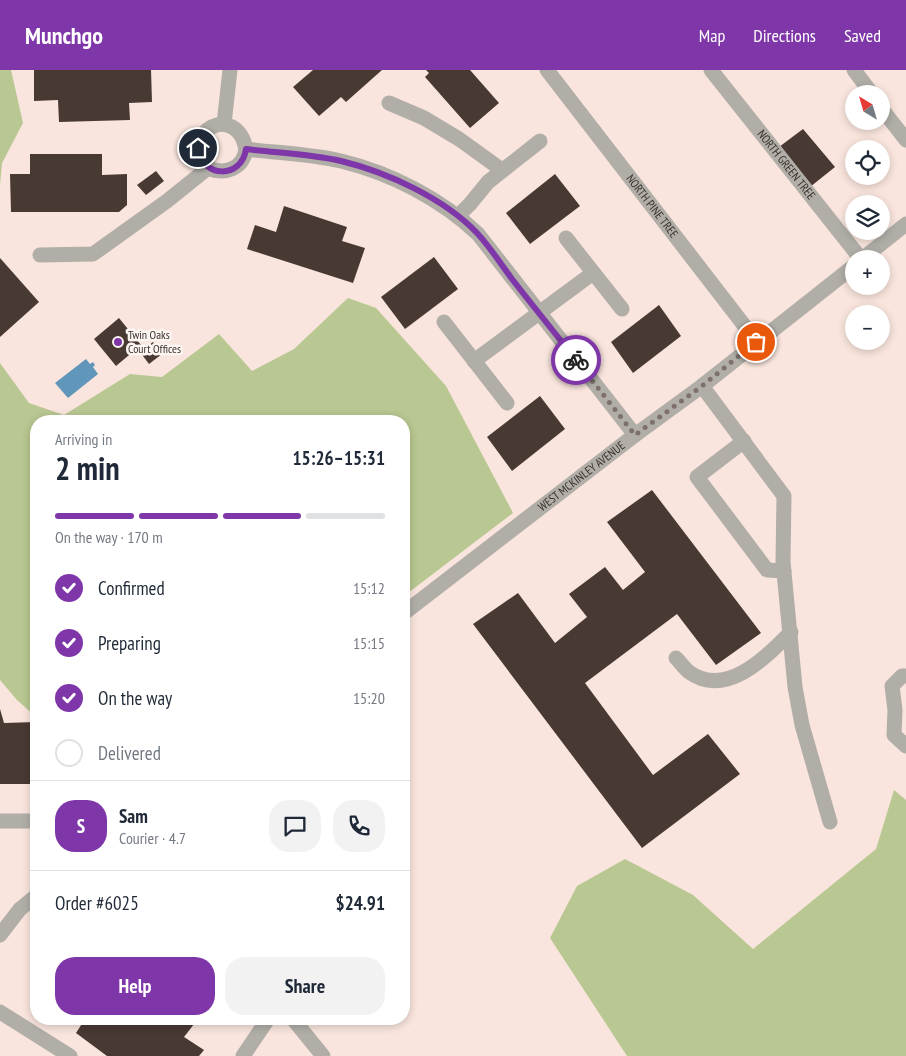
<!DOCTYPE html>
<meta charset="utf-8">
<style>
:root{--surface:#fff;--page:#f2f2f3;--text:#1f2937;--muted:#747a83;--line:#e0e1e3;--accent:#7f36a8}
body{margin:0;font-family:"PT Sans Narrow",sans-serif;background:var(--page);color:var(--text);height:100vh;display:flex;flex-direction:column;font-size:19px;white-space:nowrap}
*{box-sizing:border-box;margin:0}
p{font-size:16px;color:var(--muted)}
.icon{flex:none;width:28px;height:28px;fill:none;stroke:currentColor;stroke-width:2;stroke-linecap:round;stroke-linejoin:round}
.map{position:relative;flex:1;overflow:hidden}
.drawer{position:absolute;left:30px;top:345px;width:380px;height:610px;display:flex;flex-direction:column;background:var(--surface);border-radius:20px;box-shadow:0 2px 8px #0003}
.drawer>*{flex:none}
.needle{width:32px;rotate:323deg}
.controls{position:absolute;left:845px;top:15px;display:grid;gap:10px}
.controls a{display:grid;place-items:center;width:45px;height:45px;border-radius:50%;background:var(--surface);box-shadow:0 2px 8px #0003;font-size:25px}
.pin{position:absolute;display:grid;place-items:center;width:42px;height:42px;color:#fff;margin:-21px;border:2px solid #fff;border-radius:50%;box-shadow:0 1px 5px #0007}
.courier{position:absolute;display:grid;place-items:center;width:50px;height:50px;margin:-25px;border:4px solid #7f36a8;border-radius:50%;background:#fff;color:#222;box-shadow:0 1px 6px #0007}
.summary em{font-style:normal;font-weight:600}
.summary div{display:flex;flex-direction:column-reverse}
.summary{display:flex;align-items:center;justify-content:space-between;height:85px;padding:0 25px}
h1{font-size:32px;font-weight:600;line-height:38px}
.bar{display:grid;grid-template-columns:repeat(4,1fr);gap:8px 5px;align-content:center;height:60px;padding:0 25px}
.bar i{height:6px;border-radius:4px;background:var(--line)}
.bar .current{background:var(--accent)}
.bar p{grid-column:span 4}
.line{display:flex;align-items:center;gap:12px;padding:0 25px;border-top:1px solid var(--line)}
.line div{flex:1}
.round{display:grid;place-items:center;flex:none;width:52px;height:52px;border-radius:20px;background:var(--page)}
ol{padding:0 25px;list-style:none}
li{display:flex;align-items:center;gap:15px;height:55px}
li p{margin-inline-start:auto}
li .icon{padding:5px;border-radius:50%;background:var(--accent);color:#fff;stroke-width:4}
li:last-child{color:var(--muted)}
li i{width:28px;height:28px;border:2px solid var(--line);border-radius:50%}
.cta{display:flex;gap:10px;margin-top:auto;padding:10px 25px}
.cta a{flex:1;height:58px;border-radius:20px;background:var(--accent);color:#fff;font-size:20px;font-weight:600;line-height:58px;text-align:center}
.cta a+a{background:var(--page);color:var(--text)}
header{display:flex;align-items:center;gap:30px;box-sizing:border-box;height:70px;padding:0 25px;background:var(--accent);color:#fff}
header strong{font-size:24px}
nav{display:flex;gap:28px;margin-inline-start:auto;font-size:18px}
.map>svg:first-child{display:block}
</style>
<header>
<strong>Munchgo</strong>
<nav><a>Map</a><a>Directions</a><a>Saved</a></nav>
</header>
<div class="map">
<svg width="906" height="986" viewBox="0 0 906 986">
<rect width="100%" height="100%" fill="#f9e5dd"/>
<g fill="#b9c792">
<path d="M0 0H11L23 53 2 93 0 115Z"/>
<path d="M348 228 376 238 446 316 513 443 404 526V351H36V647L17 630 0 610V293L29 333 64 345 130 304 162 307 219 264 252 301 294 279Z"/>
<path d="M894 720 906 730V986H627L550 868 577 816 625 789 693 825 753 879 876 779Z"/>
</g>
<path fill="#6196bb" d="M86 289 90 294 93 292 95 295 93 297 98 304 68 328 55 313Z"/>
<g fill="#493933">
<path d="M34 0H151L152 32 129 33 130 50 59 52 58 30 34 31Z"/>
<path d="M313 0H382L346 32 341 27 319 46 293 17Z"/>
<path d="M426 0H470L499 33 470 58 425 7 429 3Z"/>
<path d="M803 59 835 97 810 117 779 77Z"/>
<path d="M30 84H102V105L127 104V135L119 142H11L10 104H30Z"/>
<path d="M156 101 164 111 146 125 137 115Z"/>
<path d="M555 104 580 136 530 174 506 143Z"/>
<path d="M284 136 347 157 342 171 365 178 353 213 247 179 255 155 276 162Z"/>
<path d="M434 187 458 219 405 259 381 227Z"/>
<path d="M0 188 39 232 0 267Z"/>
<path d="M659 235 681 266 633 303 611 272Z"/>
<path d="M119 248 141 275 116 296 94 269Z"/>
<path d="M153 272 162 284 149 294 140 282Z"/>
<path d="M540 326 565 359 512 401 487 367Z"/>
<path d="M652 420 761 563 716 595 677 544 585 613 653 705 708 664 740 704 642 778 473 554 518 523 555 573 587 547 569 524 605 497 623 520 645 502 607 452Z"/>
<path d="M0 639 4 653 36 652V714H0Z"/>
<path d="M85 949H198L184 967 204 980 199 986H107L76 963Z"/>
</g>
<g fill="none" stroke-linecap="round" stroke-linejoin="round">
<g stroke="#b0aea7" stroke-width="15">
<path id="s1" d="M547 0 757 272"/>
<path id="s2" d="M711 0 861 189"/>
<path d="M854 0 872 24"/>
<path d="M389 33 424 48 459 69 502 100"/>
<path d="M881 38 906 70"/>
<path d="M224 54 230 0"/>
<path d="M246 79C236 31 177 62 208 98 225 105 243 99 246 79 278 83 311 84 341 91 391 103 441 129 478 164L635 365"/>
<path d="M458 146 470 134 488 112 540 71"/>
<path d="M566 168 622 239"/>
<path d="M40 185 93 184 167 131 208 98"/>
<path d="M862 189 906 154"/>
<path d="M444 252 507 333"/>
<path d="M474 291 593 203"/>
<path d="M702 316 784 426 783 492 795 617 802 655 830 752"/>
<path d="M744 371 697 407 767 500 784 501"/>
<path id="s3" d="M404 543 635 365 702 316 854 196"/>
<path d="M676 588C680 592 684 598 689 602 726 629 766 587 791 562"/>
<path d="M906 606H902L892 616 895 640 894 665 906 676"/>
<path d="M0 751H36"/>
<path d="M0 865 20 839 36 826"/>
<path d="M0 942 70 986"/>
<path d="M293 949 323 986"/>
<path d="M243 986 268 949"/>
</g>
</g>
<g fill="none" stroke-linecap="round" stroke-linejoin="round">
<path stroke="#7e716d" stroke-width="5" stroke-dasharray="0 9" d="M576 290 635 365 702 316 756 272"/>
<path stroke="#7f36a8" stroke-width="6" d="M198 78C202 109 242 109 246 79 278 83 310 84 341 91 387 102 445 129 477 163 490 177 501 194 512 209 533 236 555 263 576 290"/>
</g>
<circle fill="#7f36a8" stroke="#fdf5f2" stroke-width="2" cx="118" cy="272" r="5"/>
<g text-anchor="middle" stroke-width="5" stroke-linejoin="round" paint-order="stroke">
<g font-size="12" fill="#3b3330" stroke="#fdf5f2">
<text dy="4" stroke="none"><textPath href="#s2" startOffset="121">NORTH GREEN TREE</textPath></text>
<text dy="4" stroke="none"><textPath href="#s1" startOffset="172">NORTH PINE TREE</textPath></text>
<text dy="4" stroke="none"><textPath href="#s3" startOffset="224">WEST MCKINLEY AVENUE</textPath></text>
</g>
<g font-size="12" fill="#3b3330" stroke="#fdf5f2" text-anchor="start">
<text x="128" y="269">Twin Oaks<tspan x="128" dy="14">Court Offices</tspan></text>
</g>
</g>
</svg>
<div class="controls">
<a><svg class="needle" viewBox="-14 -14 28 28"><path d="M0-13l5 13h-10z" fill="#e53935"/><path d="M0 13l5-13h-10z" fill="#747a83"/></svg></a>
<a><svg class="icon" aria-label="locate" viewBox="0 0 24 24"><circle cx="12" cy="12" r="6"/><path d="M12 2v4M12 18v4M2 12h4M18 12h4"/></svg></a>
<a><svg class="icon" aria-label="layers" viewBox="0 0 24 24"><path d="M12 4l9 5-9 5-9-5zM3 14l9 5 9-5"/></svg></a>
<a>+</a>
<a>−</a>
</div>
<div class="pin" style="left:756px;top:272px;background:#ea580c"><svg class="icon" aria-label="bag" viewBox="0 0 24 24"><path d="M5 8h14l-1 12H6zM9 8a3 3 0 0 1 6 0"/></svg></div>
<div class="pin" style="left:198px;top:78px;background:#1f2937"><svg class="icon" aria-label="home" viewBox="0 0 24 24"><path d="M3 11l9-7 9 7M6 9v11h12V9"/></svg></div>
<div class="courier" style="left:576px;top:290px"><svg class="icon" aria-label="bike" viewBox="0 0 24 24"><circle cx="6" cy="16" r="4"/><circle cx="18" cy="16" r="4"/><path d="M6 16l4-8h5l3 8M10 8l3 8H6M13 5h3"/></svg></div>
<section class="drawer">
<div class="summary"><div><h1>2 min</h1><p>Arriving in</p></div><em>15:26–15:31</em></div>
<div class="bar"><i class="current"></i><i class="current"></i><i class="current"></i><i></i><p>On the way · 170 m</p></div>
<ol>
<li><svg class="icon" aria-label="check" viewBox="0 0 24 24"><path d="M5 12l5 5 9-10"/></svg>Confirmed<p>15:12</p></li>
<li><svg class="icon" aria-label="check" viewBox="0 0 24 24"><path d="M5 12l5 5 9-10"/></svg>Preparing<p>15:15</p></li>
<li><svg class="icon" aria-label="check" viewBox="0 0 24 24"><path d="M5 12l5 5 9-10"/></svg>On the way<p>15:20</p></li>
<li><i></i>Delivered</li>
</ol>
<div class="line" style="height:90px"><b class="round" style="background:var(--accent);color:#fff">S</b><div><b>Sam</b><p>Courier · 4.7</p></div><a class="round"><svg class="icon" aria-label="chat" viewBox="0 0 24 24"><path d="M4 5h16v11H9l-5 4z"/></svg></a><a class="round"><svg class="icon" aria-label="phone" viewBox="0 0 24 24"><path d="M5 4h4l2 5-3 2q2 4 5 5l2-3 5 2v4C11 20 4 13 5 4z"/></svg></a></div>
<div class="line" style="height:65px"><div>Order #6025</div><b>$24.91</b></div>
<div class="cta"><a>Help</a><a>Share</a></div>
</section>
</div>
